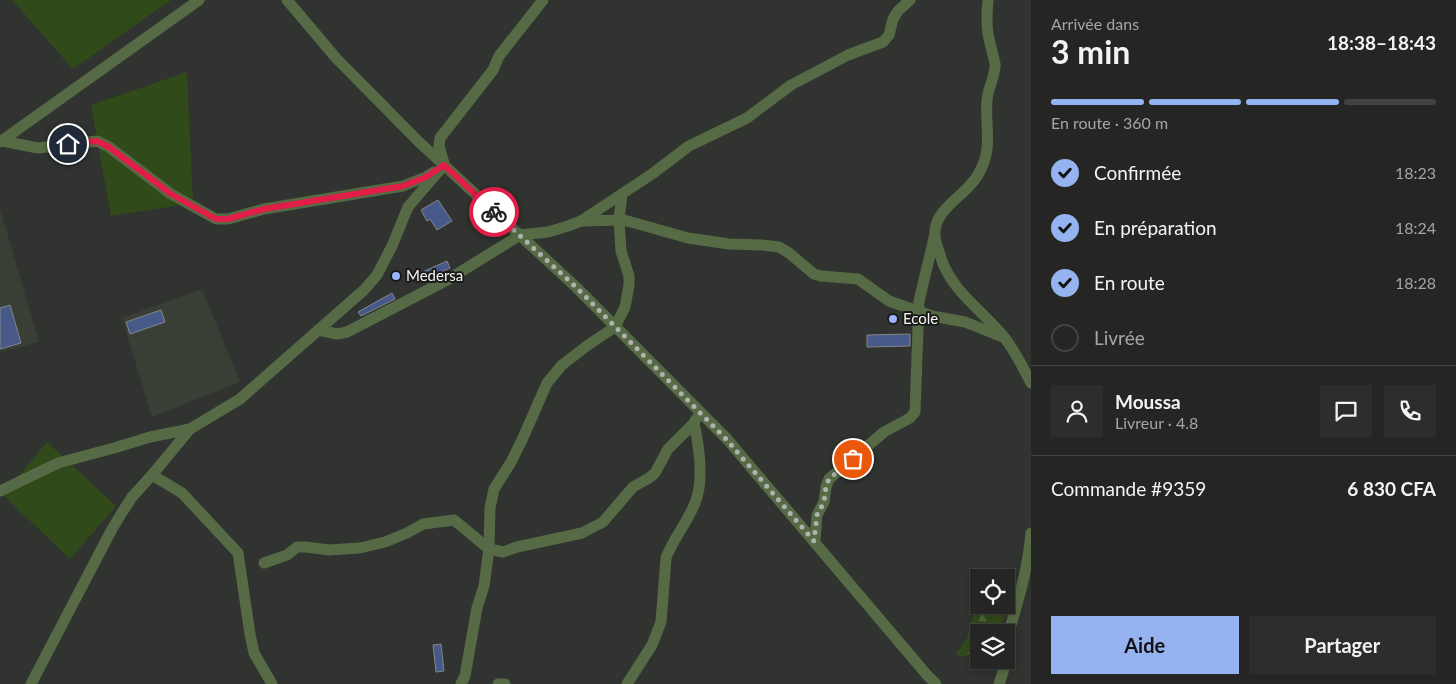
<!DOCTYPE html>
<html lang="fr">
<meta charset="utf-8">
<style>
:root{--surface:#252624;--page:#2d2e2c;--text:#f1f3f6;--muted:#a3a5a6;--line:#424341;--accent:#95b2f1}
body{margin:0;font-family:Lato,sans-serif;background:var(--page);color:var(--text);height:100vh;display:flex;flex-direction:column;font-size:19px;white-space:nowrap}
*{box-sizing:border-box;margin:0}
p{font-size:16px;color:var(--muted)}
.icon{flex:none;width:28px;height:28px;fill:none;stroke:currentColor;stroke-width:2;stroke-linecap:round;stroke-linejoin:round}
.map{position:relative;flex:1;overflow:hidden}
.details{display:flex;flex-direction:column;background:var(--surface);width:425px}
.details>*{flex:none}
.tools{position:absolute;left:970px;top:569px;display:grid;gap:10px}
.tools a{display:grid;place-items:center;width:45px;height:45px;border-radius:0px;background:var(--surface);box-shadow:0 2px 8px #0003,0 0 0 1px var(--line);font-size:25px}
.pin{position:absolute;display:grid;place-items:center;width:42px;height:42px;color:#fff;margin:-21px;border:2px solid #fff;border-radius:50%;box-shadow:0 1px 5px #0007}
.courier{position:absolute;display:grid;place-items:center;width:50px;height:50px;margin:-25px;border:4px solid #e11d48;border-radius:50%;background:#fff;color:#222;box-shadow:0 1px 6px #0007}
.overview em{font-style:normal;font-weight:700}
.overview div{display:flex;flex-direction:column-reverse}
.overview{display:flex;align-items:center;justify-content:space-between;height:85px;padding:0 20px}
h1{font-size:32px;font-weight:700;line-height:38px}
.bar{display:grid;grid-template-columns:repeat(4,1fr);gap:8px 5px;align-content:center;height:60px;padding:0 20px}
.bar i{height:6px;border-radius:4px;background:var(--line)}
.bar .on{background:var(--accent)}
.bar p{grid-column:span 4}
.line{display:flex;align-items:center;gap:12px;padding:0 20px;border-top:1px solid var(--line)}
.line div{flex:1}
.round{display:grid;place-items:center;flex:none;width:52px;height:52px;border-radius:0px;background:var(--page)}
ol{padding:0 20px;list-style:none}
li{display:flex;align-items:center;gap:15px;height:55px}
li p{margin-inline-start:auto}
li .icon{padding:5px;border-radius:50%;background:var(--accent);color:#111;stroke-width:4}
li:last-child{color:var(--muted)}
li i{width:28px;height:28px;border:2px solid var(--line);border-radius:50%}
.action{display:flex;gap:10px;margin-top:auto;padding:10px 20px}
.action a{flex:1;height:58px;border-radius:0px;background:var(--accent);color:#111;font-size:20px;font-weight:700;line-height:58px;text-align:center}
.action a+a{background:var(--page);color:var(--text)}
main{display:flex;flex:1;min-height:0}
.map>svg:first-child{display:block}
</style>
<main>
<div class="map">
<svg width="1031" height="684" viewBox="0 0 1031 684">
<defs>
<pattern id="forest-firs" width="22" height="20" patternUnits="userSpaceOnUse" patternTransform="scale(1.25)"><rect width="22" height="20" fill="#314a1a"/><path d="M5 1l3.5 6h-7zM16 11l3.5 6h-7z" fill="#4f653c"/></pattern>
</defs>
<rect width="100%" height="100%" fill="#313330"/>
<g fill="#3a3f36">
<path d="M0 209 39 342 0 352Z"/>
<path d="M202 289 240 382 152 417 122 318Z"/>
</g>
<g fill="#314a1a">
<path d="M12 0H171L73 69Z"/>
<path d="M187 72 193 203 111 216 91 105Z"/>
<path d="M47 442 116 506 70 559 3 495Z"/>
</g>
<path fill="url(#forest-firs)" d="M979 597V605H1004L1005 614 999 632H979V652L972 653 962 657 956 654 967 638Z"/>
<g fill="#475988" stroke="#84868a">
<path d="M438 200 452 221 437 230 430 219 427 221 421 210Z"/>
<path d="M447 261 450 268 421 281 418 274Z"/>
<path d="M392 293 395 299 361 316 358 312Z"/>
<path d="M10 305 21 343 0 349V308Z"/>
<path d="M161 310 165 322 130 334 126 322Z"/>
<path d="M910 334V346L867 347V335Z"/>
<path d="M441 644 444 671 436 672 433 645Z"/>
</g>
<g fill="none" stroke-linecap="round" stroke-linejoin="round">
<g stroke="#566b45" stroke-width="11">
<path d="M287 0 336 58 419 142 576 287 727 439 927 675 936 684"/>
<path d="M988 0C987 11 986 23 988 34 990 44 993 54 995 64 996 76 987 89 987 101 985 120 991 143 984 162 981 170 977 178 971 184 958 200 933 212 935 236 935 243 940 253 942 261 954 293 983 311 1004 337 1015 351 1023 367 1031 383"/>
<path d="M2 141 38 148 97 141 109 147 171 194 216 219H228L264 209 403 186 426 177 434 172"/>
<path d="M0 142 199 0"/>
<path d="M444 163 439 146 440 138 493 70 499 56 543 0"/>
<path d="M581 221 624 220 688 238 729 244 762 245 779 247 789 253 814 274 821 276 858 279 889 301 932 316 965 322 1005 338"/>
<path d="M318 330 337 334 347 332 449 279 520 235 548 232 568 226 581 221 652 174 689 146 747 118 791 85 848 55 883 42 889 35 893 19 898 11 910 0"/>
<path d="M152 475 182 493 238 553 250 634 254 653 272 684"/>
<path d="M0 491 58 463 114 448 150 437 190 429"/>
<path d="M815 541 817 515 824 502 826 487 829 479 884 432 910 418 915 412 919 301 934 238"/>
<path d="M264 563 287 555 297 547H306L329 550 360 548 385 542 407 533 423 524 454 520 489 549 503 552 517 547 582 533 603 522 633 487 649 478 655 473 668 449 694 423"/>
<path d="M1006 641C1017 606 1028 569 1031 533"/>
<path d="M31 684 112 529 123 511 132 497 152 475 190 429 240 399 364 290 377 275 392 246 408 207 444 165"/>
<path d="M461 684 465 676 477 608 484 586 489 549 490 508 494 489 511 462 522 440 547 383 562 365 588 345 615 327 625 307 629 285V276L621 251 619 220 622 194"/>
<path d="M498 684H505"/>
<path d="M627 684 652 645 661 622 666 558C673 539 687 523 695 503 704 481 699 446 694 423L696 419"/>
<path d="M999 684 1004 669V660"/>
</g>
</g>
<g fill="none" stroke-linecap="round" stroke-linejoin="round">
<path stroke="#b0b2af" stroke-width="5" stroke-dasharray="0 9" d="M494 212 576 287 726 439 814 541 817 515 824 502 826 486 829 479 853 459"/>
<path stroke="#e11d48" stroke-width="6" d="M68 144 97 141 109 147 171 194 216 219H228L264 209 403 186 426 177 444 165 494 212"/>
</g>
<g fill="#98b5fd" stroke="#1a1b19" stroke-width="2">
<circle cx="396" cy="276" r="5"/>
<circle cx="893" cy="319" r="5"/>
</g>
<g text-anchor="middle" stroke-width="4" stroke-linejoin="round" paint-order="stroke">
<g font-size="15" fill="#f4f6f3" stroke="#1a1b19" text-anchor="start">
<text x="406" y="281">Medersa</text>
<text x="903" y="324">Ecole</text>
</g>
</g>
</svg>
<div class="tools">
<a><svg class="icon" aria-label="locate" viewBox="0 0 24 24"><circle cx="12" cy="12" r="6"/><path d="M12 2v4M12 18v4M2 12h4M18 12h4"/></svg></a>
<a><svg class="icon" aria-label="layers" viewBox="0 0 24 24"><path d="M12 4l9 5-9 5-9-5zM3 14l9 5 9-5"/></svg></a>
</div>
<div class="pin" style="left:853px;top:459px;background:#ea580c"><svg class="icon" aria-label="bag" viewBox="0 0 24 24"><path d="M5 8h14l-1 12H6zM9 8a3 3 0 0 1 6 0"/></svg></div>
<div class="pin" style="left:68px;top:144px;background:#1f2937"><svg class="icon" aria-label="home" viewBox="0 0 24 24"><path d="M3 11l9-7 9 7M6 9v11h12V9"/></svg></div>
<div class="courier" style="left:494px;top:212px"><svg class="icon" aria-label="bike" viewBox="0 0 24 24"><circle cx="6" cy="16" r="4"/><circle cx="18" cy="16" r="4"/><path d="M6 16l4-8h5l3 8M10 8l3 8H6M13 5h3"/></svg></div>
</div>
<section class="details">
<div class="overview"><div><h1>3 min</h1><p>Arrivée dans</p></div><em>18:38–18:43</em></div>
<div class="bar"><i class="on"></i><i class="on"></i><i class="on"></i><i></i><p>En route · 360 m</p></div>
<ol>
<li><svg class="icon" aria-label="check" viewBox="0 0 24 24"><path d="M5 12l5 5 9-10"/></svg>Confirmée<p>18:23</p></li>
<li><svg class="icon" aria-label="check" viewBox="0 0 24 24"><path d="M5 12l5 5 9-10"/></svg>En préparation<p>18:24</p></li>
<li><svg class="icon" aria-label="check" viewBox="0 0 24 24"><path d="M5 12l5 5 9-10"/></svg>En route<p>18:28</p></li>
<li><i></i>Livrée</li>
</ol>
<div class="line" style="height:90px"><a class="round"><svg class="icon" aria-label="person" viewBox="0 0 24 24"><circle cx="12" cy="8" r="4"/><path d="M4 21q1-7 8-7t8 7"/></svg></a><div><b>Moussa</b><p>Livreur · 4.8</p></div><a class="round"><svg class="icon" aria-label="chat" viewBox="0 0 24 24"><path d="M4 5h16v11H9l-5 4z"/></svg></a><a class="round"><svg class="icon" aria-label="phone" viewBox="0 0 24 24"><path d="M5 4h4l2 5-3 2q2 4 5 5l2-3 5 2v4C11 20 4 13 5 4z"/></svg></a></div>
<div class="line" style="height:65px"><div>Commande #9359</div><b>6 830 CFA</b></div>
<div class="action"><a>Aide</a><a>Partager</a></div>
</section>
</main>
